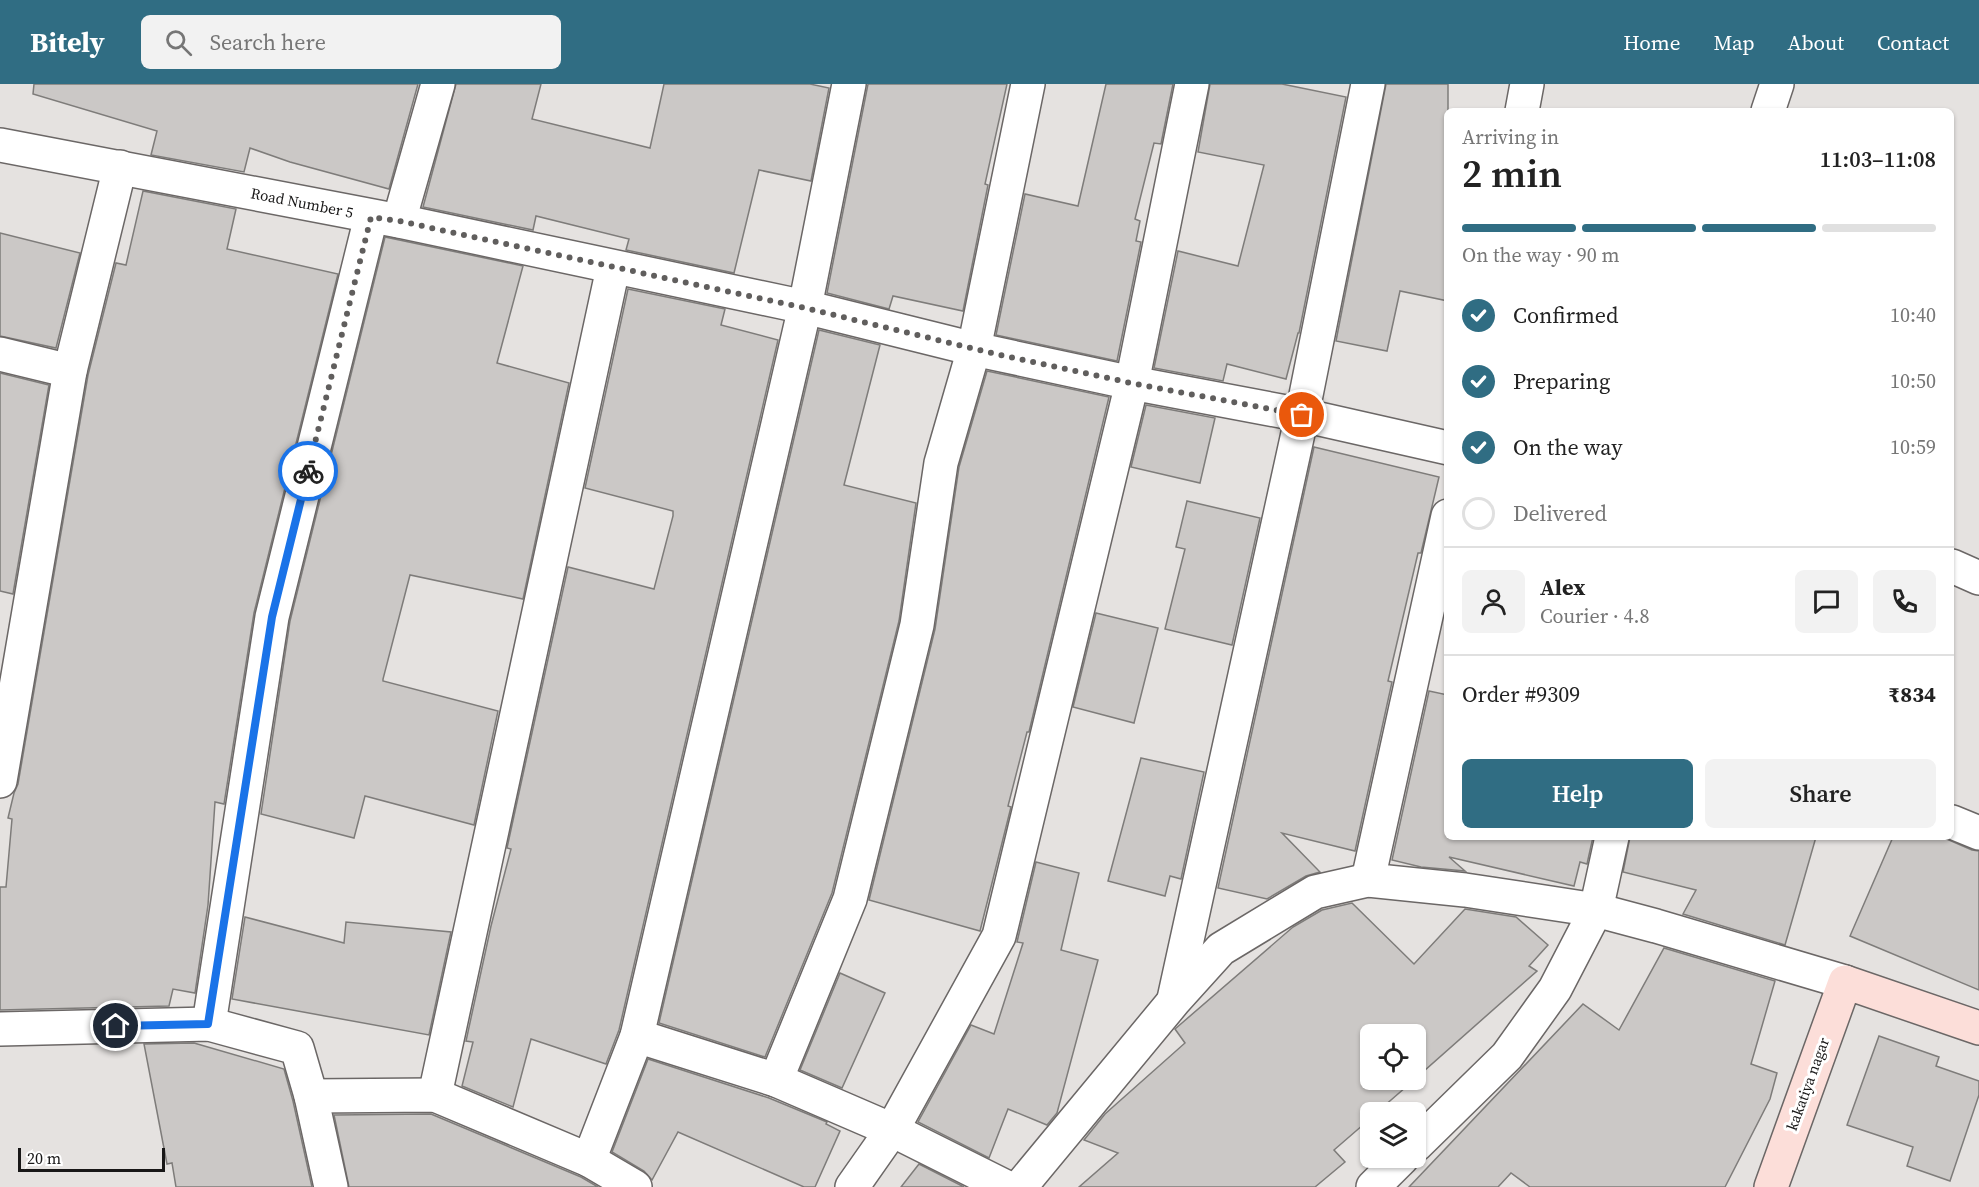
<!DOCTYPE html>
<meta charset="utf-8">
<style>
:root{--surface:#fff;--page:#f2f2f2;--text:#222;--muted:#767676;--line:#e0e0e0;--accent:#306d83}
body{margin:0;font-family:"Source Serif 4",serif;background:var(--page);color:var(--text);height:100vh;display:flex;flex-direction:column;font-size:22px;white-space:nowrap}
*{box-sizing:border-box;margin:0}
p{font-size:20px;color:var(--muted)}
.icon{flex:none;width:33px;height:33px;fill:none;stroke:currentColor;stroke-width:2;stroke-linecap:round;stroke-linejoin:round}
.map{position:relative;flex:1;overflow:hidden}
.details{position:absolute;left:1444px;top:24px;width:510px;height:732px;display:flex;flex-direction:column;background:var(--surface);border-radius:9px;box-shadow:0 2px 4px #0004}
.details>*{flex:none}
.controls{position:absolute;left:1360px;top:940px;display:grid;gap:12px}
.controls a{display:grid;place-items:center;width:66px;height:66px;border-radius:9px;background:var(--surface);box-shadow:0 2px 4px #0004;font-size:30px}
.scale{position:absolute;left:18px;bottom:15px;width:147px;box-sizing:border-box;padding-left:6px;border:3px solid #181717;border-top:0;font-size:16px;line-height:21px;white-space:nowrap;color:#181717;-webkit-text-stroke:4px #fff;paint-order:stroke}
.pin{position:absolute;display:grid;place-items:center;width:51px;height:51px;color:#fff;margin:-26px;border:3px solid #fff;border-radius:50%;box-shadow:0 2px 6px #0007}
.courier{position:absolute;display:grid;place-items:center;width:60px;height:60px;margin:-30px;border:4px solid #1a73e8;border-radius:50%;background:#fff;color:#222;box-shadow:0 2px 8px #0007}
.head em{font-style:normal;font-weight:600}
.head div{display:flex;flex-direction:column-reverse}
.head{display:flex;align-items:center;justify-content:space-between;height:102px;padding:0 18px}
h1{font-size:39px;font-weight:600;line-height:45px}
.bar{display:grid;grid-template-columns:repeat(4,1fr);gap:9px 6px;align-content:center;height:72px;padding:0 18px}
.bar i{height:8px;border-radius:4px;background:var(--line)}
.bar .selected{background:var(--accent)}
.bar p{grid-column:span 4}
.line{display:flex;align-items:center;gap:15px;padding:0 18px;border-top:2px solid var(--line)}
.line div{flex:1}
.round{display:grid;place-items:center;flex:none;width:63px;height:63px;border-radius:9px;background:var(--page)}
ol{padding:0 18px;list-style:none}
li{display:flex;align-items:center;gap:18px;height:66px}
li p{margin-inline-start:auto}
li .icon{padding:6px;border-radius:50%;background:var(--accent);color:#fff;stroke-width:4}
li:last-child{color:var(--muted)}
li i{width:33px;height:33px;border:3px solid var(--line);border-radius:50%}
.primary-button{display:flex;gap:12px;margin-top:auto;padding:12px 18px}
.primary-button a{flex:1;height:69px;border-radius:9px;background:var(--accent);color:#fff;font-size:24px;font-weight:600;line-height:69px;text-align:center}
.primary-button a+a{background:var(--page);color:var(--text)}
header{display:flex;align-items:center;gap:36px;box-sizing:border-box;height:84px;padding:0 30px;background:var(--accent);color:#fff}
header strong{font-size:28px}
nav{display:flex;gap:33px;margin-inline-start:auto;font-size:21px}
.search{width:420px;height:54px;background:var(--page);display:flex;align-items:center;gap:15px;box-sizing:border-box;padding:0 21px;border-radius:9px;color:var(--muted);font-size:22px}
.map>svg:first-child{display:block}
</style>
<header>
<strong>Bitely</strong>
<div class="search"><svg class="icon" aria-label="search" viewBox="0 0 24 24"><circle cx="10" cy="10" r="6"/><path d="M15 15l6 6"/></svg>Search here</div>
<nav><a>Home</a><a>Map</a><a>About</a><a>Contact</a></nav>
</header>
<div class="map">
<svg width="1979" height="1103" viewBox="0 0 1979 1103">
<rect width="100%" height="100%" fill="#e5e2e0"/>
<g fill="#cbc8c6" stroke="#7e7c7a" stroke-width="1.5">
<path d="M34 0H418L389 105 290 78 250 64 244 88 151 71 157 47 33 10Z"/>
<path d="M456 0H541L532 35 650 64 664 0H810L829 4 811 97 759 86 734 189 626 166 629 155 536 132 533 146 423 123Z"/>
<path d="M868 0H1007L985 100 988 101 963 227 893 212 889 225 827 209Z"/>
<path d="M1106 0H1173L1161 60 1154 59 1135 135 1140 137 1136 157 1141 158 1117 277 996 251 1025 110 1078 122Z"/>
<path d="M1210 0H1282L1346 13 1299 249H1298L1286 295 1227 280 1223 297 1154 284 1178 167 1238 182 1264 81 1198 68Z"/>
<path d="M1386 0H1448V217L1400 207 1387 267 1336 257Z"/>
<path d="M143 107 236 125 227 165 338 190 254 529 224 720 215 718 208 821 195 909 173 905 169 922 0 926V803H6L12 735 8 734 14 709 18 700 88 291 116 179 126 181Z"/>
<path d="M0 149 80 169 56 264 0 252Z"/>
<path d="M385 153 523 182 497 279 569 299 523 515 410 491 383 595V597L498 627 474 741 365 712 354 754 261 730 290 537Z"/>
<path d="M628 205 725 225 721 241 778 256 619 946 606 980 531 955 513 1023 462 1002 473 958 466 957 491 842 511 765 507 764 568 483 654 505 673 432V427L585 404Z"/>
<path d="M819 246 880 261 844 401 916 419 899 537 832 809 765 973 659 939Z"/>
<path d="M987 287 1109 313 1029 648H1027L1008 722 1011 723 980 847 869 816 935 545 959 383Z"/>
<path d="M0 289 49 301 13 510 0 507Z"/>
<path d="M1146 321 1215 334 1200 399 1131 383Z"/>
<path d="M1314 363 1439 393 1421 469H1418L1388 597 1392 598 1355 767 1282 749 1320 788 1306 792 1267 815 1218 804Z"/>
<path d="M1187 417 1260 434 1232 561 1165 545 1185 465 1176 463Z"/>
<path d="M1096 529 1158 544 1134 639 1073 623Z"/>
<path d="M1429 607 1448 611V753H1593L1587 780 1580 778 1574 802 1449 773 1465 787 1421 783 1392 776Z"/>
<path d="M1141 674 1204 688 1181 795 1170 792 1165 812 1108 797Z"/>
<path d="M1630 753H1816L1785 861 1683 830 1696 806 1623 788Z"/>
<path d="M1893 753H1942L1972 766 1979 767V906L1850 852Z"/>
<path d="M1036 778 1079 789 1061 866 1098 876 1057 1029 1047 1041 1008 1025 989 1074 918 1038 971 941 994 950 1023 859 1017 858Z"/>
<path d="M1352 819 1414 880 1465 825 1516 833 1548 861 1529 882 1537 887 1416 994V951H1371V996H1414L1376 1029H1371V1034L1334 1066 1345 1078 1315 1103H1079L1118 1069 1084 1056 1105 1030 1185 959 1175 945 1293 843 1322 826Z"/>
<path d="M245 833 344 859 346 838 451 848 429 951 232 915Z"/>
<path d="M1664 864 1775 897 1751 980 1777 989 1770 1015 1725 1103H1530L1511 1089 1498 1103H1409L1583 920 1619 946Z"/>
<path d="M840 889 885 909 842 1004 800 986Z"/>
<path d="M1879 952 1939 973 1936 982 1979 997V1011L1950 1097 1907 1082 1913 1063 1847 1041Z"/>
<path d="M194 959 284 985 293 1017 312 1103H176L172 1079 167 1080 144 960Z"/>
<path d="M648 975 769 1014 827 1038 826 1040 840 1047 815 1103H804L678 1048 652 1096 644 1087 612 1068Z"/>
<path d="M431 1030 581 1093 598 1103H349L334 1031Z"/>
<path d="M919 1080 964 1103H901Z"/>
</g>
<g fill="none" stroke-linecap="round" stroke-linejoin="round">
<defs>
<g id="street">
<path d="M1522 27 1527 0"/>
<path d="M1768 27 1777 0"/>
<path d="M0 61 399 137 805 223 974 265 1132 299 1302 331 1448 364"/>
<path d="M399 137 438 0"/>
<path d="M0 270 70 287"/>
<path d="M1952 482 1979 494"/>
<path d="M0 697 70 287 120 83"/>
<path d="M1952 738 1979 749"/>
<path d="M1368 796 1448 432"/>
<path d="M1174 915 1302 331 1368 0"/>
<path d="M209 940 272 533 371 133"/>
<path d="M0 945 209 940 297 964 311 1012 331 1103"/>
<path d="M637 952 776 996 892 1046 1006 1103"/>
<path d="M776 996 850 815 917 541 941 379 974 265 1028 0"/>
<path d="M435 1011 613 184"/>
<path d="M311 1012 435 1011 589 1076 635 1103"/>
<path d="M1416 1061 1507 972 1555 905 1596 826 1612 753"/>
<path d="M589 1076 637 952 805 223 849 0"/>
<path d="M852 1103 892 1046 999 852 1132 299 1192 0"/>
<path d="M1020 1103 1174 917 1221 865 1315 808 1368 796 1465 806 1596 826 1656 842 1845 898"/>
<path d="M1373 1103 1402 1074"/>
</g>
<path id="secondary" d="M1771 1103 1845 898 1979 944"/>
</defs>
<use href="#street" stroke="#6b6766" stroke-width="36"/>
<use href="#secondary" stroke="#6b6766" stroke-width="36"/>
<use href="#street" stroke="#fff" stroke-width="33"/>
<use href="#secondary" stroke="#fcded9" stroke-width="33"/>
</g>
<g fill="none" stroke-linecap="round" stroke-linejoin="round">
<path stroke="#605e5d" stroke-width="6" stroke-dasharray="0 10.8" d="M308 387 371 133 399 137 805 224 996 270 1131 299 1302 331"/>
<path stroke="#1a73e8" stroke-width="8" d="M116 942 208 940 272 533 308 387"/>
</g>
<g text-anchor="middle" stroke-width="6" stroke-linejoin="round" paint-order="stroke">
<g font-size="15" fill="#181717" stroke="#fff">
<text transform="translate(302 119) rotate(11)" y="5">Road Number 5</text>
<text transform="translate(1808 1000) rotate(-70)" y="5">kakatiya nagar</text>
</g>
</g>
</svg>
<div class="controls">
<a><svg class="icon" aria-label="locate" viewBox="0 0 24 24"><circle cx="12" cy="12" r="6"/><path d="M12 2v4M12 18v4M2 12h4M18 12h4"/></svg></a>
<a><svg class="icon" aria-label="layers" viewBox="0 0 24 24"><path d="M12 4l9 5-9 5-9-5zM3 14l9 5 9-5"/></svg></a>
</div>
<div class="scale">20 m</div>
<div class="pin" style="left:1302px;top:331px;background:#ea580c"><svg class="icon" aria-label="bag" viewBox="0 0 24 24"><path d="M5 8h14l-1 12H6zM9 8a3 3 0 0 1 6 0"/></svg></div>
<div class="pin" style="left:116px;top:942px;background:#1f2937"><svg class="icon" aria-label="home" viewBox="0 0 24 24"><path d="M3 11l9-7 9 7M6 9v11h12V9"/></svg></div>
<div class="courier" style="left:308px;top:387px"><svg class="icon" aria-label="bike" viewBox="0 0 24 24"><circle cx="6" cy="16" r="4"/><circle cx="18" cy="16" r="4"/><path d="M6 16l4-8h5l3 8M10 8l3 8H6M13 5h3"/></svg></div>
<section class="details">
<div class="head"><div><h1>2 min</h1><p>Arriving in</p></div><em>11:03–11:08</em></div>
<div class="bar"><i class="selected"></i><i class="selected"></i><i class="selected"></i><i></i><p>On the way · 90 m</p></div>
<ol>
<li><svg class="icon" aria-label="check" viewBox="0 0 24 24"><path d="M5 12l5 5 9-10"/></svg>Confirmed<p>10:40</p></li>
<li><svg class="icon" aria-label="check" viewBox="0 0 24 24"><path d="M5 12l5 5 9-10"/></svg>Preparing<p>10:50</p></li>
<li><svg class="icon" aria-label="check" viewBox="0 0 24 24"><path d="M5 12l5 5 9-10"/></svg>On the way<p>10:59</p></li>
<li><i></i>Delivered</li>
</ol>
<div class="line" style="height:108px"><a class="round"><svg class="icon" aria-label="person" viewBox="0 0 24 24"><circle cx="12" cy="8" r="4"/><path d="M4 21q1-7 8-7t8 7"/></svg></a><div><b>Alex</b><p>Courier · 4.8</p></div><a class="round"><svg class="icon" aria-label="chat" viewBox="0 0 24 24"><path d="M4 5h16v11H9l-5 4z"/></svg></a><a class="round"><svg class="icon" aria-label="phone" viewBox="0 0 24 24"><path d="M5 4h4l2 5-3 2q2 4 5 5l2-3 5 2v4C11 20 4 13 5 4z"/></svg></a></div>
<div class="line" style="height:78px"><div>Order #9309</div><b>₹834</b></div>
<div class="primary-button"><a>Help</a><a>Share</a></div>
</section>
</div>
